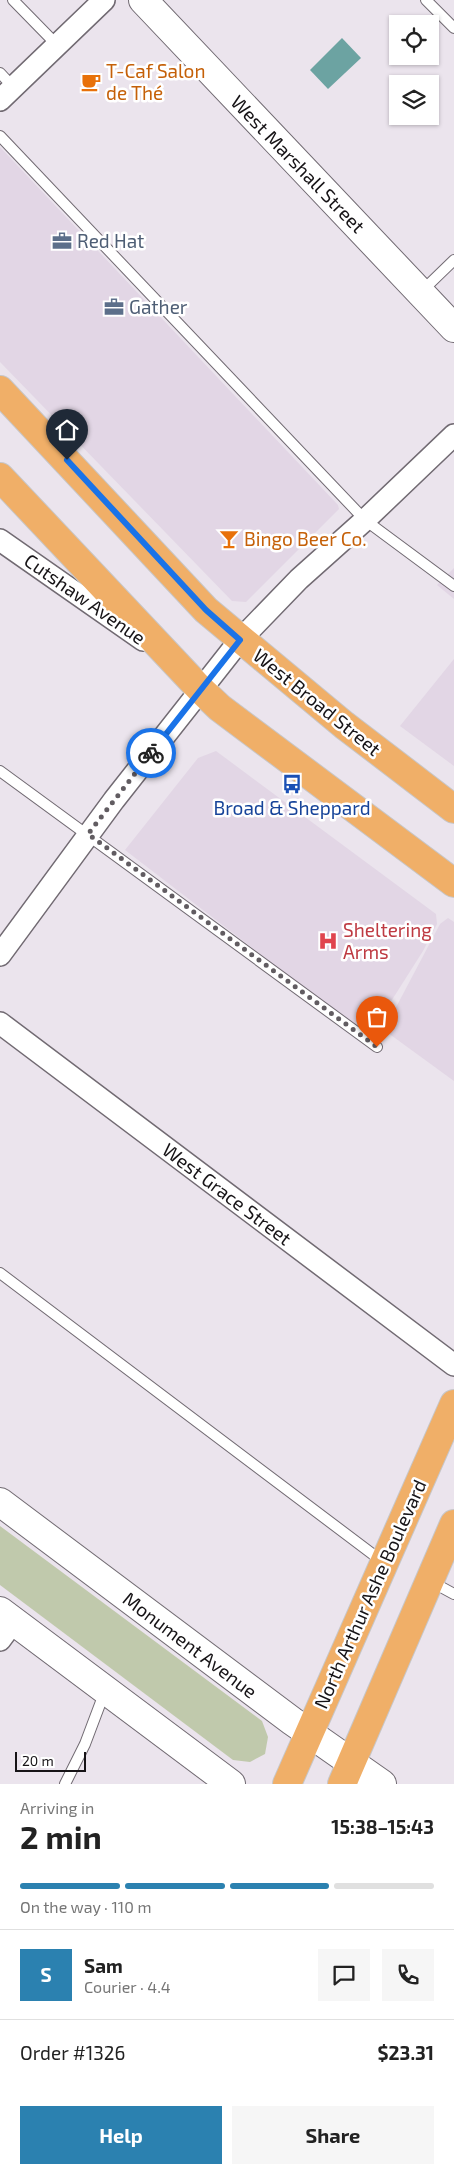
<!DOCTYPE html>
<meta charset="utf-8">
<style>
:root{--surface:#fff;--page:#f6f6f6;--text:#222;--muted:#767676;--line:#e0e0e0;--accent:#2b81b0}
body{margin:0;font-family:"Exo 2",sans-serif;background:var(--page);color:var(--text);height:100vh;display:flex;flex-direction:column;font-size:19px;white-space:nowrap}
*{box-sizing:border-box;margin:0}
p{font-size:16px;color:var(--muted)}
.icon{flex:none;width:28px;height:28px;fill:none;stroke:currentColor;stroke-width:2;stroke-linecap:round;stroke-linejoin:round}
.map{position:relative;height:1784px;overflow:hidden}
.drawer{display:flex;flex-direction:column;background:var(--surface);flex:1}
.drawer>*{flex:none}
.controls{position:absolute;left:389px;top:15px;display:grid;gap:10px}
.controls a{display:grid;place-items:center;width:50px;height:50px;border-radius:0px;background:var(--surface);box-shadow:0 1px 4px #0004;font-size:25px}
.scale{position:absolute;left:15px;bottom:12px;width:71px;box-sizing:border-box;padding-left:5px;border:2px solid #161316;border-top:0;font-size:14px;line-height:18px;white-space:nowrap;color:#161316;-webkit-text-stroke:4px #fff;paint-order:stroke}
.pin{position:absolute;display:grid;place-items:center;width:42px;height:42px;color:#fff;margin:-51px -21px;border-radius:50% 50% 50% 0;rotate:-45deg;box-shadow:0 0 5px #0007}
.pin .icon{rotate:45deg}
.courier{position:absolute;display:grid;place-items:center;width:50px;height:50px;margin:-25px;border:4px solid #1a73e8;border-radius:50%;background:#fff;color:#222;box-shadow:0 1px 6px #0007}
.head em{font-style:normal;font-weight:700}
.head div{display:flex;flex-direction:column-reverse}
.head{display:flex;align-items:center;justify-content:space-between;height:85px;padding:0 20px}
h1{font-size:32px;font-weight:700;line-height:38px}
.bar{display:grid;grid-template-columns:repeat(4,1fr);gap:8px 5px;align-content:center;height:60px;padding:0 20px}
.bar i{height:6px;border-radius:4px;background:var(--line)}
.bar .on{background:var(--accent)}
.bar p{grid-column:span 4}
.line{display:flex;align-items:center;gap:12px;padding:0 20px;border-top:1px solid var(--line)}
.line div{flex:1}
.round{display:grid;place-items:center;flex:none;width:52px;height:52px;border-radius:0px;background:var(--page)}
.button{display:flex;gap:10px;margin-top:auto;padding:10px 20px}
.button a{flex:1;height:58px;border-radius:0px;background:var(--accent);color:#fff;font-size:20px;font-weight:700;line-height:58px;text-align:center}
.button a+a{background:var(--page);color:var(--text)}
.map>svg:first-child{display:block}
</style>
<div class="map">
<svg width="454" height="1784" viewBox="0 0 454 1784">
<rect width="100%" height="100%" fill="#ebe4ed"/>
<g fill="#e2d6e5">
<path d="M0 147 338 505 339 509 246 602 232 601 0 362Z"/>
<path d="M454 568V599L437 585Z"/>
<path d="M454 659V766L400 726Z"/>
<path d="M216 751 436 914 437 924 423 951 371 1033 364 1034 125 850 198 758Z"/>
<path d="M448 918 454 922V1081L384 1030 440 924Z"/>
</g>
<path fill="#c0c9ac" d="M0 1526 262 1721 268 1737 265 1754 250 1762 233 1760 0 1585Z"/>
<path fill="#6ca3a2" d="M342 38 361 58 328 89 310 70Z"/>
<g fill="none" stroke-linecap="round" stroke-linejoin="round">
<defs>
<g id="lane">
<path d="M13 0 57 45"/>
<path d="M426 0 454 28"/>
<path d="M0 73 13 87"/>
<path d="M0 136 365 520 454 586"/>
<path d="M421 292 454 260"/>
<path d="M0 771 377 1047"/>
<path d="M0 1273 383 1562"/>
<path d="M430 1581 454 1594"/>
<path d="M65 1784 85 1744 105 1691"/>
</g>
<g id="street">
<path d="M0 100 104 0"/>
<path d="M0 540 143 640"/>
<path d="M0 955 114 800 240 640 299 579 365 520 454 435"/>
<path d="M0 1023 454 1365"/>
<path d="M0 1640 14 1621"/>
</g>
<g id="secondary">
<path d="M143 0 454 328"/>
<path d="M0 1502 292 1721 382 1784"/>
<path d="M0 1611 231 1784"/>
</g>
<g id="primary">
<path d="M0 390 206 610 344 725 454 809"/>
<path d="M0 477 200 689 220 708 454 883"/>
<path d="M287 1784 454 1404"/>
<path d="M342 1784 454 1524"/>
</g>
</defs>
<use href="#lane" stroke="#716a72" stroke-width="12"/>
<use href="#street" stroke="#716a72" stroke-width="24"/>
<use href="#secondary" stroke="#716a72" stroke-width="30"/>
<use href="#primary" stroke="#c7c6c7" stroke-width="30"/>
<use href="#lane" stroke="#fff" stroke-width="10"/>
<use href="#street" stroke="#fff" stroke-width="21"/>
<use href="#secondary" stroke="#fff" stroke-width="28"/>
<use href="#primary" stroke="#f0af68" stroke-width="28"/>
</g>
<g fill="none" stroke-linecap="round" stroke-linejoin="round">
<path stroke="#615c61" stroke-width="5" stroke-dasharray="0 9" d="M151 753 88 834 377 1047"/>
<path stroke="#1a73e8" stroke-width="6" d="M67 460 206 610 240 640 151 753"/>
</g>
<defs>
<symbol id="cafe-bare" viewBox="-9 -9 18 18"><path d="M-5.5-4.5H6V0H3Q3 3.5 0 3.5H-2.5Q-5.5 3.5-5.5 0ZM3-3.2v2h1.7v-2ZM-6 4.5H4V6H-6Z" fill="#e8710a" stroke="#fff" stroke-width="2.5" paint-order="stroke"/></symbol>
<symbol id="office-bare" viewBox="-9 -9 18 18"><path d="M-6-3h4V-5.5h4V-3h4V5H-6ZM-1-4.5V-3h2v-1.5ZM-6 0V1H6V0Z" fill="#5c6f8a" stroke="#fff" stroke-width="2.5" paint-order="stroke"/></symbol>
<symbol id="bar-bare" viewBox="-9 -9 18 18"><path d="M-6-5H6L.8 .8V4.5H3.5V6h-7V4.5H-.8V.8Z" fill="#e8710a" stroke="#fff" stroke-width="2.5" paint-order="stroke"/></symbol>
<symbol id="bus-bare" viewBox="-9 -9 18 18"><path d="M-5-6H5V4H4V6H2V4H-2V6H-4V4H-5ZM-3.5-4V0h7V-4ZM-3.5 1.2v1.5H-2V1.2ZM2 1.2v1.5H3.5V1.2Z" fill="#1a4fb4" stroke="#fff" stroke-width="2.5" paint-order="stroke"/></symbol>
<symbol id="hospital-bare" viewBox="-9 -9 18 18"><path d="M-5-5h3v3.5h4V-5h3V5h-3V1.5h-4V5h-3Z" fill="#e0444e" stroke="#fff" stroke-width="2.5" paint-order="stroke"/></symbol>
</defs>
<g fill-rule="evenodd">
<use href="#cafe-bare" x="77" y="68" width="28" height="28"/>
<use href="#office-bare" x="48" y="227" width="28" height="28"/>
<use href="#office-bare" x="100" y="293" width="28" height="28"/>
<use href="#bar-bare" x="215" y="525" width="28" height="28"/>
<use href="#bus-bare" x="278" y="770" width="28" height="28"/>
<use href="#hospital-bare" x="314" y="927" width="28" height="28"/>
</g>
<g text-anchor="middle" stroke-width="5" stroke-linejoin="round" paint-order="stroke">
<g font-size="19" fill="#c56008" stroke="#fff" text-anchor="start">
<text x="106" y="78">T-Caf Salon<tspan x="106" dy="22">de Thé</tspan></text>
<text x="244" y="546">Bingo Beer Co.</text>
</g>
<g font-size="19" fill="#161316" stroke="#fff">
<text transform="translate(298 164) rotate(46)" y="7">West Marshall Street</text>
<text transform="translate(85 599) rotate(35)" y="7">Cutshaw Avenue</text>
<text transform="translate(317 702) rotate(39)" y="7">West Broad Street</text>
<text transform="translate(227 1194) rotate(37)" y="7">West Grace Street</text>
<text transform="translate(370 1594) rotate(-66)" y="7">North Arthur Ashe Boulevard</text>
<text transform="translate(190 1645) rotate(37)" y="7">Monument Avenue</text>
</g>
<g font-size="19" fill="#4e5e75" stroke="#fff" text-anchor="start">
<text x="77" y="248">Red Hat</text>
<text x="129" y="314">Gather</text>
</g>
<g font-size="19" fill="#164399" stroke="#fff">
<text x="292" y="815">Broad &amp; Sheppard</text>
</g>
<g font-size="19" fill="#be3a42" stroke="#fff" text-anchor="start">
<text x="343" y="937">Sheltering<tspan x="343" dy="22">Arms</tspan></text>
</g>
</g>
</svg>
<div class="controls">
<a><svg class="icon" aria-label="locate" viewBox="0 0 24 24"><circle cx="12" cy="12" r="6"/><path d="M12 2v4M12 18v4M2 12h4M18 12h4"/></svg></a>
<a><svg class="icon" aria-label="layers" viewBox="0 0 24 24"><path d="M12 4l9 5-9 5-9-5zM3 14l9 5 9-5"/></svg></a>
</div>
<div class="scale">20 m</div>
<div class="pin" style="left:377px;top:1047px;background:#ea580c"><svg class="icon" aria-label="bag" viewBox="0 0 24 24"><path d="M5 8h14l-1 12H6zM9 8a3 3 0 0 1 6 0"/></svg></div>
<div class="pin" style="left:67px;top:460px;background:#1f2937"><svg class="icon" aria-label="home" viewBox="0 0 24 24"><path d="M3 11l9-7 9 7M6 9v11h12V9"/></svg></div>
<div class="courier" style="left:151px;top:753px"><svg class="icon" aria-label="bike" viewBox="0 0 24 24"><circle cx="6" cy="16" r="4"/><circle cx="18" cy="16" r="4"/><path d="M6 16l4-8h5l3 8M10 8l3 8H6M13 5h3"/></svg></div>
</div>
<section class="drawer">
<div class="head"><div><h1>2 min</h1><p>Arriving in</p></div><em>15:38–15:43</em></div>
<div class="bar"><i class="on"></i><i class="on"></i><i class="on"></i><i></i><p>On the way · 110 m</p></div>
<div class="line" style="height:90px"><b class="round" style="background:var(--accent);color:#fff">S</b><div><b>Sam</b><p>Courier · 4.4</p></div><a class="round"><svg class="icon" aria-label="chat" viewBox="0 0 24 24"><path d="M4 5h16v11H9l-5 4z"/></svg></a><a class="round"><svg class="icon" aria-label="phone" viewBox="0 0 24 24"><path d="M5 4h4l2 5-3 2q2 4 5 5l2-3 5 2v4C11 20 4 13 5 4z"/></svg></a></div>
<div class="line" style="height:65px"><div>Order #1326</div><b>$23.31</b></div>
<div class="button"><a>Help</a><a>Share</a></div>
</section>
